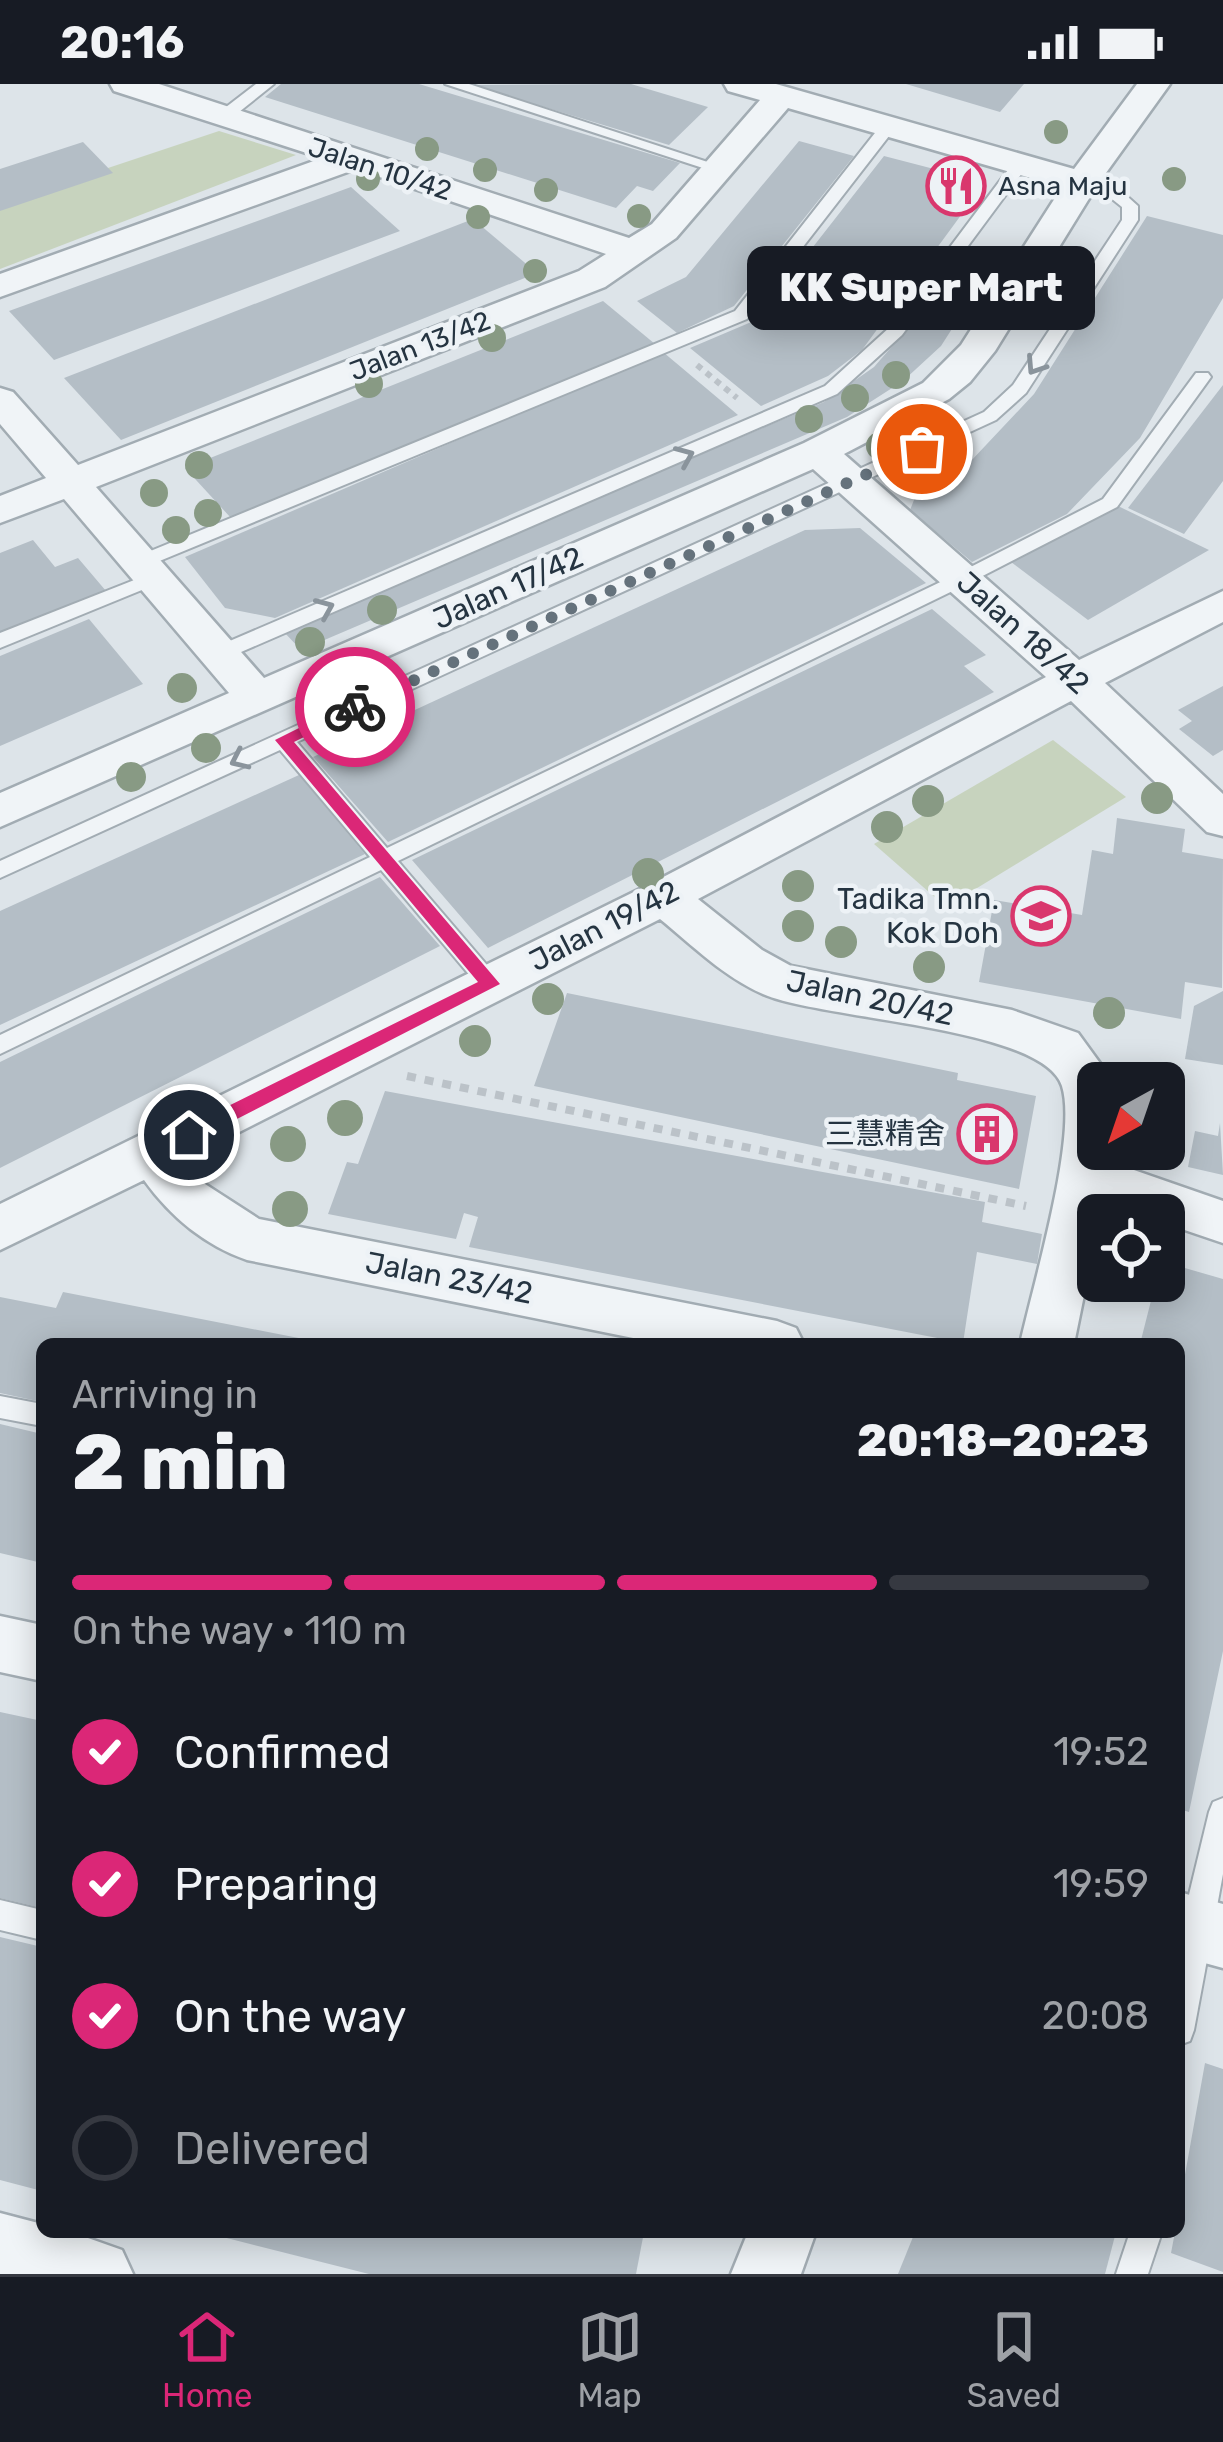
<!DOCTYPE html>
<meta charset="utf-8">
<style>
:root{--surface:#171b24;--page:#20242c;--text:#f1f3f6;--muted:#9ea1a6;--line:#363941;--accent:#db2777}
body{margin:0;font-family:Rubik,"Noto Sans SC",sans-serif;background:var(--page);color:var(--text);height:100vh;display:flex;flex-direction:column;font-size:45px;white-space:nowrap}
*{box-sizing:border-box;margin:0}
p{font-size:39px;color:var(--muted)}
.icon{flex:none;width:66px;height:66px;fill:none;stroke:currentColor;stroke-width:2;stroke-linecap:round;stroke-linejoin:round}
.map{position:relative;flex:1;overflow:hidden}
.drawer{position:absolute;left:36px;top:1254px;width:1149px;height:900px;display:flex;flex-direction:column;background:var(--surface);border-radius:18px;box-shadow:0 6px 30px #0003}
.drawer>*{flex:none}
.needle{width:78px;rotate:220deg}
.tools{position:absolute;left:1077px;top:978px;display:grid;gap:24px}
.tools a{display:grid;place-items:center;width:108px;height:108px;border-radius:18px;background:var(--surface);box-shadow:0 6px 30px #0003;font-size:60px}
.pin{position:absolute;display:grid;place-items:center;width:102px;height:102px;color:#fff;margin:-51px;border:6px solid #fff;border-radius:50%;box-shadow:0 3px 12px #0007}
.courier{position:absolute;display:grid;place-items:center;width:120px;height:120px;margin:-60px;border:9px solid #db2777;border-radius:50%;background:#fff;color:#222;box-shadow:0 3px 15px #0007}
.bubble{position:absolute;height:84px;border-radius:18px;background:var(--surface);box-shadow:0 6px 30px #0003;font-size:39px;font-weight:800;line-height:84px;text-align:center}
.overview em{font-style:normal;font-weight:800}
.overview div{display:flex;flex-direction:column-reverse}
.overview{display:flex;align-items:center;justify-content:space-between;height:204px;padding:0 36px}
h1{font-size:78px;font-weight:800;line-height:90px}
.bar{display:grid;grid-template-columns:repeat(4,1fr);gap:18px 12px;align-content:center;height:144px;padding:0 36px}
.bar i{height:15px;border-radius:9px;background:var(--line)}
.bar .active{background:var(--accent)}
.bar p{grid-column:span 4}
ol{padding:0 36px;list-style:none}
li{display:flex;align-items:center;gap:36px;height:132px}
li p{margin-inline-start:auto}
li .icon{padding:12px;border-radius:50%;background:var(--accent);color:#fff;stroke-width:4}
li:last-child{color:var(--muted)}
li i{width:66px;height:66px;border:6px solid var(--line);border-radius:50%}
.status{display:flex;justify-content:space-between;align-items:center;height:84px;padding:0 60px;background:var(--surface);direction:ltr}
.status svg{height:33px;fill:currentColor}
.menu{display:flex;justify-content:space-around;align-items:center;height:168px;border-top:3px solid var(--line);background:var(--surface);font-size:33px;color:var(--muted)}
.menu a{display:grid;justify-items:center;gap:6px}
.menu .active{color:var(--accent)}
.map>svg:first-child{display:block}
</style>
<div class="status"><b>20:16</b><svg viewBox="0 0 49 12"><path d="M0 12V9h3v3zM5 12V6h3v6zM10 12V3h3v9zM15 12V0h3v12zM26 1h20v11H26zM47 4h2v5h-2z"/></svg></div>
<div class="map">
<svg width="1223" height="2190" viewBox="0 0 1223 2190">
<rect width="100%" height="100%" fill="#dde4e9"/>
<g fill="#c7d3be">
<path d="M219 47 296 71 0 185V120Z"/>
<path d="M1053 656 1126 713 946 823 874 760Z"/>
</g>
<g fill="#b4bec6">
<path d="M281 0H419L680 79 653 107 637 102 616 124 265 13Z"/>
<path d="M631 0 708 23 669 61 472 1Z"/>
<path d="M906 0H1024L1000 28Z"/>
<path d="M799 57 854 72 734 222 677 249 637 217 686 193Z"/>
<path d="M83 58 113 89 0 127V85Z"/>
<path d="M884 72 961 92 978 108 862 266 828 292 761 322 690 264 756 236Z"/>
<path d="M351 103 400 147 54 276 9 227Z"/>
<path d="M1147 132 1223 151V214L1140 354 1067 430 972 478 910 426 920 401 970 378 1034 310Z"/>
<path d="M473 135 537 189 121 356 64 294Z"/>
<path d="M603 217 655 260 231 434 185 384Z"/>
<path d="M923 227 957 237 941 262 903 297 847 333 301 566 283 547 824 318 874 283Z"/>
<path d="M663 268 738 331 275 534 225 524 185 473Z"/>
<path d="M1223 301V397L1184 450 1128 424Z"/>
<path d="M1118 422 1209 466 1088 536 1011 478Z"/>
<path d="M860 444 926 499 388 758 313 673 805 446Z"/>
<path d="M33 456 55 483 78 474 106 507 0 550V469Z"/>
<path d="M932 525 986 571 964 582 994 608 488 864 412 776Z"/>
<path d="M89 535 143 600 0 662V572Z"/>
<path d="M1223 602V666L1213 672 1179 645 1192 637 1178 626Z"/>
<path d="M299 691 365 770 0 941V827Z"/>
<path d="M1117 734 1185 745 1182 768 1223 775 1222 904 1185 898 1181 935 979 898 994 816 1082 831 1092 766 1113 770Z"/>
<path d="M380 793 440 862 0 1084V978Z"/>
<path d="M1223 907V981L1185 975 1194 922Z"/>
<path d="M567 909 958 989 957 996 1036 1012 1019 1105 534 1002Z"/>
<path d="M385 1007 985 1118 982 1138 1042 1150 1037 1180 977 1168 963 1259 469 1163 478 1133 464 1129 456 1155 328 1130 347 1078 358 1080Z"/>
<path d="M1220 1039 1223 1091 1188 1083 1195 1047 1218 1052Z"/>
<path d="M1164 1178 1223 1195V1567L1189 1728 1179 1725V1260H1140L1156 1197H1164Z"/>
<path d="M63 1208 319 1258 318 1260H42V1318L0 1309V1213L56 1224Z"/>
<path d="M0 1340 42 1350V1479L0 1469Z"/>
<path d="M0 1628 42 1637V1824L0 1814Z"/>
<path d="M0 1853 42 1863V2107L0 2096Z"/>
<path d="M1205 1979 1223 1985V2188L1171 2169 1175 2148H1179V2124Z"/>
<path d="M644 2148 636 2190H369L211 2150Z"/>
<path d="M915 2148H1116L1105 2190H898Z"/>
</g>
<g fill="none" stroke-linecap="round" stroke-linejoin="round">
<defs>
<g id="service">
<path d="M256 0H274L229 36H217V30Z"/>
<path d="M445 0H469L726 84 712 87Z"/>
<path d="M882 40 896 43 747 235 145 483 138 485 128 479 131 475 735 227Z"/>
<path d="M1020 76 1028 81 902 251 837 310 225 575H211V565L825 302 890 243 1014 78Z"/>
<path d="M1082 93 1119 105 1138 122V136L1026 309 996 336 297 658 387 764 955 491 1103 415 1196 289H1208L1211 293 1117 423 969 499 398 777 498 894 501 900 498 906H482L381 786 0 970V951L370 773 280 666 0 794V777L984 328 1013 301 1122 136V123L1107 111 1076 101 1074 98Z"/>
<path d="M152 489 159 491V499L0 564V549Z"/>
<path d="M0 1312 42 1320V1342L0 1334Z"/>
<path d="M1223 1714V1790L1194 1946 1190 1957 1179 1961V1852L1209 1728 1213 1718Z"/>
<path d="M0 1816 42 1826V1856L0 1846Z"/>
<path d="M1130 2148H1162L1148 2190H1116Z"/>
</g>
<g id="minor">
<path d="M110 0H159L629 154 652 140 760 16 728 7 724 0H776L1074 85 1137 0H1170L1098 100 995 267 970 298 949 315 844 370 1079 576 1223 507V538L1105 599 1223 710V752L1207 748 1071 617 698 815 762 866 791 882 1012 926 1078 949 1110 993 1111 999H1098V1065H1114L1111 1078 1223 1117V1159L1164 1139V1131H1141L1103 1118 1074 1260H1020C1033 1201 1078 1052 1062 1002 1042 942 822 936 763 910 724 893 693 862 660 835L186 1075 205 1100 259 1135 777 1237 796 1244 804 1260H663L247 1176C204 1161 170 1132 144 1096L0 1166V1120L648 801 1046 593 813 385 0 743V709L229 609 64 415 0 439V412L46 394 0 340V304L13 308 78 381 579 187 606 170 356 85 0 213V190L322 74 114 7ZM788 24 1062 103 961 261 923 299 804 359 264 594 96 403 605 203 676 154Z"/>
<path d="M0 1532 42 1541V1597L0 1588Z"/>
<path d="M1179 1808 1223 1820V1884L1179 1872Z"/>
<path d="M0 2129 42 2140V2148H71L122 2166 133 2190H0Z"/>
<path d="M748 2148H816L801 2190H731Z"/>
</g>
</defs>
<use href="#service" stroke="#a2acb3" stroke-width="4"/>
<use href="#minor" stroke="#a2acb3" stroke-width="5"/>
<path stroke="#bbc2c8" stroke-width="6" stroke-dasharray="6 6" stroke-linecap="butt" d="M697 281 737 314"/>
<path stroke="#bbc2c8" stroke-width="8" stroke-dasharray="9 9" stroke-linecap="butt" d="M407 992 1026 1122"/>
<use href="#service" fill="#f0f4f7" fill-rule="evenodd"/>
<use href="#minor" fill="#f0f4f7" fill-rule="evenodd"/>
</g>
<g fill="#889a84">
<circle cx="1056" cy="48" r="12"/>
<circle cx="427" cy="65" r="12"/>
<circle cx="485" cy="86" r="12"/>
<circle cx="368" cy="95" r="12"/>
<circle cx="1174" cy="95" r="12"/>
<circle cx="546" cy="106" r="12"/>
<circle cx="639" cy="132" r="12"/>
<circle cx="478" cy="133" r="12"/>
<circle cx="535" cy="187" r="12"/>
<circle cx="492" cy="254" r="14"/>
<circle cx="896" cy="291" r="14"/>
<circle cx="369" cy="300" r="14"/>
<circle cx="855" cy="314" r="14"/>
<circle cx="809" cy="335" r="14"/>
<circle cx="880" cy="362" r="14"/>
<circle cx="199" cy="381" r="14"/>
<circle cx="154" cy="409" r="14"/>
<circle cx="208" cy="429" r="14"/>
<circle cx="176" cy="446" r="14"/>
<circle cx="382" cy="526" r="15"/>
<circle cx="310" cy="558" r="15"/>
<circle cx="182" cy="604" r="15"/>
<circle cx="206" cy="664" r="15"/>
<circle cx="131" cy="693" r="15"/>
<circle cx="1157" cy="714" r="16"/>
<circle cx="928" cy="717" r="16"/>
<circle cx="887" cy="743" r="16"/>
<circle cx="648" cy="790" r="16"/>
<circle cx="798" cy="802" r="16"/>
<circle cx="798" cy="842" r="16"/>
<circle cx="841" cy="858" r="16"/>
<circle cx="929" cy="883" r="16"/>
<circle cx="548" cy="915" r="16"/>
<circle cx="1109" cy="929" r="16"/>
<circle cx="475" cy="957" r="16"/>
<circle cx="345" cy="1034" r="18"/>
<circle cx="288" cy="1060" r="18"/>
<circle cx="290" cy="1125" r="18"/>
</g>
<defs><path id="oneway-chevron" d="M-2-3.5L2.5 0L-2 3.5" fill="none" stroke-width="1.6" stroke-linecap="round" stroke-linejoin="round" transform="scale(3)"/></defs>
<g stroke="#8a949c">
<use href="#oneway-chevron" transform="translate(1035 282) rotate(123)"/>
<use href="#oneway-chevron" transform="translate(685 372) rotate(-23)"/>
<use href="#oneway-chevron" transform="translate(325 524) rotate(-23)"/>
<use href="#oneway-chevron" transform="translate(239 676) rotate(155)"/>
</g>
<path fill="#db2777" d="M349 619 364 623 294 658 500 900 196 1056H182V1045L478 898 275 656Z"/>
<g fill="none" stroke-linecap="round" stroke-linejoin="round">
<path stroke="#65727c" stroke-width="12" stroke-dasharray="0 21.6" d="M355 623 922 365"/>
</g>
<defs>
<symbol id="restaurant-ring" viewBox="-11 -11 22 22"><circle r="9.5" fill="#edf2f6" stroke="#d9376d" stroke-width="1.5"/><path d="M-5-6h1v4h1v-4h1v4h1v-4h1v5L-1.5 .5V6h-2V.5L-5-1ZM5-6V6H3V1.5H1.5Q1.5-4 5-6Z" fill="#d9376d"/></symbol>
<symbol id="school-ring" viewBox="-11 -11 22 22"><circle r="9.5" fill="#edf2f6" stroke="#d9376d" stroke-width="1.5"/><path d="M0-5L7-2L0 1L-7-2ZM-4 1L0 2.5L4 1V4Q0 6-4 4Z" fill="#d9376d"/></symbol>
<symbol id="building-ring" viewBox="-11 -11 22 22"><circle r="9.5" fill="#edf2f6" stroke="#d9376d" stroke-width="1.5"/><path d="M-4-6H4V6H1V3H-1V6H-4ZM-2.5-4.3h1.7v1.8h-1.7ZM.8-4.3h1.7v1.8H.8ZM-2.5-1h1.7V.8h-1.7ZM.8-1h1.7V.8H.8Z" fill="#d9376d"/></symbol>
</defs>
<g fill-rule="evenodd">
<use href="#restaurant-ring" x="923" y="69" width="66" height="66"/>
<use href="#school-ring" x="1008" y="799" width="66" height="66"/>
<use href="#building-ring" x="954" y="1017" width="66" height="66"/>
</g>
<g text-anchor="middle" stroke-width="9" stroke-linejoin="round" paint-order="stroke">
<g font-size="27" fill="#253441" stroke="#edf2f6">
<text transform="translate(380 85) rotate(18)" y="9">Jalan 10/42</text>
<text transform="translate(420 262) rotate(-21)" y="9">Jalan 13/42</text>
</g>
<g font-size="27" fill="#253441" stroke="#edf2f6" text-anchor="start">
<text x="998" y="111">Asna Maju</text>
</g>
<g font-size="30" fill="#253441" stroke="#edf2f6">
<text transform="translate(508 504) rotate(-24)" y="10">Jalan 17/42</text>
<text transform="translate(1023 549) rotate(42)" y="10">Jalan 18/42</text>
<text transform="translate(604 842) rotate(-27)" y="10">Jalan 19/42</text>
<text transform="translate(870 914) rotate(12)" y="10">Jalan 20/42</text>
<text transform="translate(449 1194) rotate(11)" y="10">Jalan 23/42</text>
</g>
<g font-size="30" fill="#253441" stroke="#edf2f6" text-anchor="end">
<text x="999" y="825">Tadika Tmn.<tspan x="999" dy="34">Kok Doh</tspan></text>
<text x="945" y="1060">三慧精舍</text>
</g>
</g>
</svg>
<div class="tools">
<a><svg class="needle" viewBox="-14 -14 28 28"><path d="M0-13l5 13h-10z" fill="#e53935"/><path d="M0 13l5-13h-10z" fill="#9ea1a6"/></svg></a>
<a><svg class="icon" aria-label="locate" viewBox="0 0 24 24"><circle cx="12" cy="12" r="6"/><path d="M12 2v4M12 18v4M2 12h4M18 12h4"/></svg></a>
</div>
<div class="pin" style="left:922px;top:365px;background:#ea580c"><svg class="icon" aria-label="bag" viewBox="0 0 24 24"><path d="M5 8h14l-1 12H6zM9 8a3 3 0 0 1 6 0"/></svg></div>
<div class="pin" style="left:189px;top:1051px;background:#1f2937"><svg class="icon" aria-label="home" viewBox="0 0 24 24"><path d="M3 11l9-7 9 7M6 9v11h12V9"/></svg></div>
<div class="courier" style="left:355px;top:623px"><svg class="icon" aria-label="bike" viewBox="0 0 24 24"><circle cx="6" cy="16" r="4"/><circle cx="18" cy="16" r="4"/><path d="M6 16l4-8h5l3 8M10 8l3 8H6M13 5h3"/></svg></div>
<div class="bubble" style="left:747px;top:162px;width:348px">KK Super Mart</div>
<section class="drawer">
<div class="overview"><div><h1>2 min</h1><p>Arriving in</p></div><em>20:18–20:23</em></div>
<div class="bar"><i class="active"></i><i class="active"></i><i class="active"></i><i></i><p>On the way · 110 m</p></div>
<ol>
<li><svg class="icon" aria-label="check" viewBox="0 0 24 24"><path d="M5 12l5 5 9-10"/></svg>Confirmed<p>19:52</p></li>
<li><svg class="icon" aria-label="check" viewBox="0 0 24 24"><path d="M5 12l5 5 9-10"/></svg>Preparing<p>19:59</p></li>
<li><svg class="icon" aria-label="check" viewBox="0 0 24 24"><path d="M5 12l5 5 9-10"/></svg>On the way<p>20:08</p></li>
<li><i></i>Delivered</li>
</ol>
</section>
</div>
<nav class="menu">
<a class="active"><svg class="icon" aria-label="home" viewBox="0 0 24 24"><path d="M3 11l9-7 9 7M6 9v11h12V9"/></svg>Home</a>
<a><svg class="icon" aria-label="map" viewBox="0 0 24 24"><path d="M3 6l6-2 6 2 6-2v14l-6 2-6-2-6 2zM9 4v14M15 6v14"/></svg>Map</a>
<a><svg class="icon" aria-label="saved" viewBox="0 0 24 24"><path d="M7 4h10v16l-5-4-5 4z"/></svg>Saved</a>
</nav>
